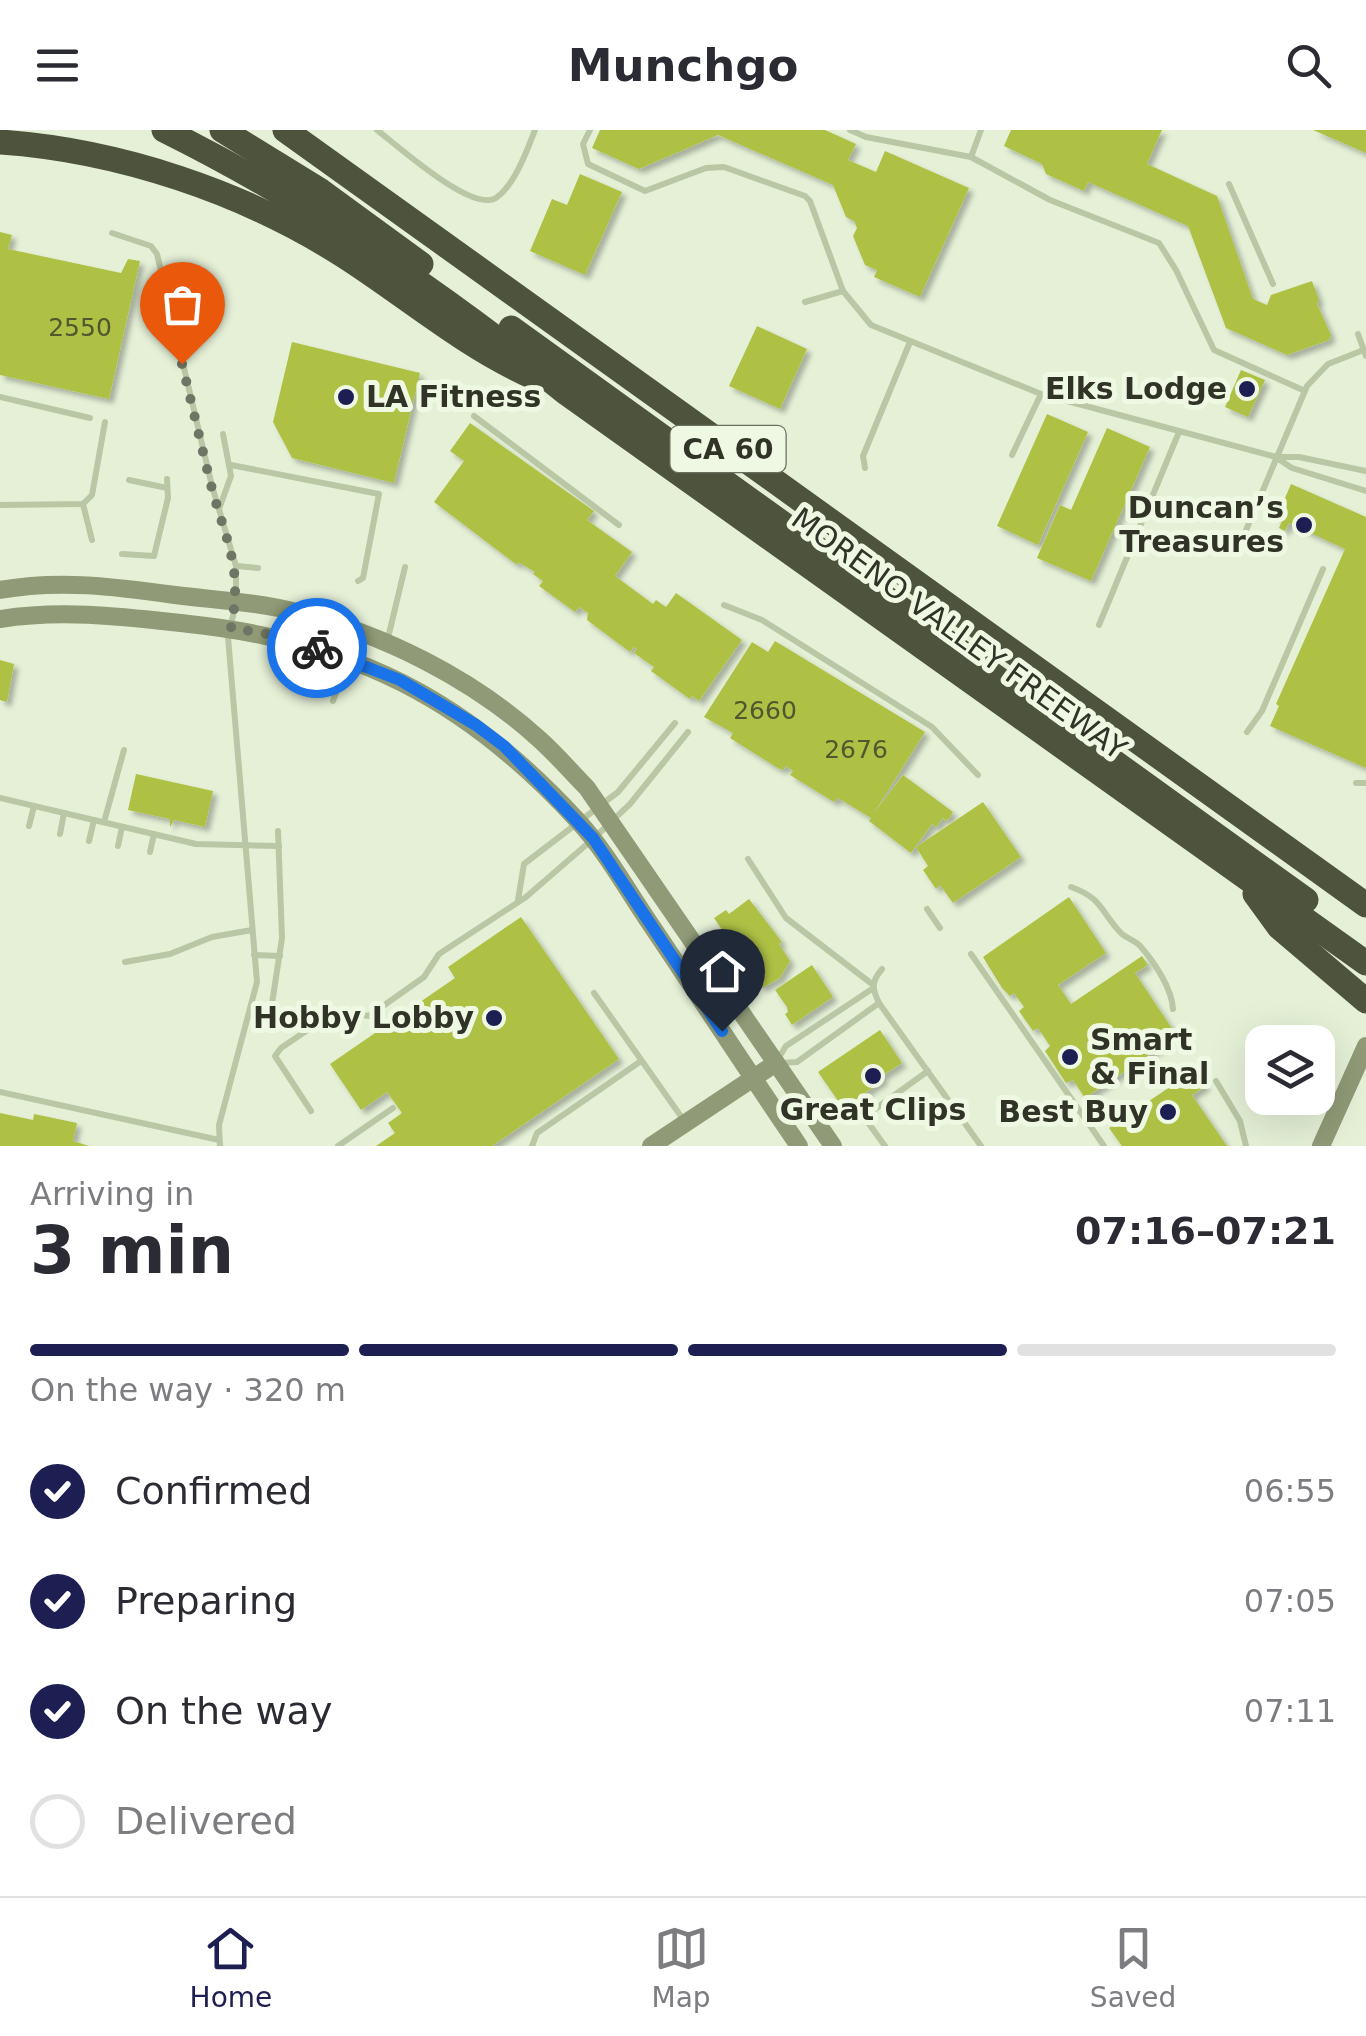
<!DOCTYPE html>
<meta charset="utf-8">
<style>
:root{--surface:#fff;--page:#f7f7f7;--text:#2b2b33;--muted:#7c7c81;--line:#e1e1e2;--accent:#1d1e52}
body{margin:0;font-family:"DejaVu Sans",sans-serif;background:var(--page);color:var(--text);height:100vh;display:flex;flex-direction:column;font-size:38px;white-space:nowrap}
*{box-sizing:border-box;margin:0}
p{font-size:32px;color:var(--muted)}
.icon{flex:none;width:55px;height:55px;fill:none;stroke:currentColor;stroke-width:2;stroke-linecap:round;stroke-linejoin:round}
.map{position:relative;height:1016px;overflow:hidden}
.panel{display:flex;flex-direction:column;background:var(--surface);flex:1}
.panel>*{flex:none}
.fabs{position:absolute;left:1245px;top:895px;display:grid;gap:20px}
.fabs a{display:grid;place-items:center;width:90px;height:90px;border-radius:20px;background:var(--surface);box-shadow:0 10px 40px #0002;font-size:50px}
.pin{position:absolute;display:grid;place-items:center;width:85px;height:85px;color:#fff;margin:-102px -42px;border-radius:50% 50% 50% 0;rotate:-45deg;box-shadow:0 0 10px #0007}
.pin .icon{rotate:45deg}
.courier{position:absolute;display:grid;place-items:center;width:100px;height:100px;margin:-50px;border:8px solid #1a73e8;border-radius:50%;background:#fff;color:#222;box-shadow:0 2px 12px #0007}
.overview em{font-style:normal;font-weight:600}
.overview div{display:flex;flex-direction:column-reverse}
.overview{display:flex;align-items:center;justify-content:space-between;height:170px;padding:0 30px}
h1{font-size:65px;font-weight:600;line-height:75px}
.bar{display:grid;grid-template-columns:repeat(4,1fr);gap:15px 10px;align-content:center;height:120px;padding:0 30px}
.bar i{height:12px;border-radius:8px;background:var(--line)}
.bar .active{background:var(--accent)}
.bar p{grid-column:span 4}
ol{padding:0 30px;list-style:none}
li{display:flex;align-items:center;gap:30px;height:110px}
li p{margin-inline-start:auto}
li .icon{padding:10px;border-radius:50%;background:var(--accent);color:#fff;stroke-width:4}
li:last-child{color:var(--muted)}
li i{width:55px;height:55px;border:5px solid var(--line);border-radius:50%}
header{display:flex;justify-content:space-between;align-items:center;height:130px;padding:0 30px;background:var(--surface);font-size:45px;font-weight:600}
.tabs{display:flex;justify-content:space-around;align-items:center;height:140px;border-top:2px solid var(--line);background:var(--surface);font-size:28px;color:var(--muted)}
.tabs a{display:grid;justify-items:center;gap:5px}
.tabs .active{color:var(--accent)}
.map>svg:first-child{display:block}
</style>
<header><svg class="icon" aria-label="menu" viewBox="0 0 24 24"><path d="M4 6h16M4 12h16M4 18h16"/></svg>Munchgo<svg class="icon" aria-label="search" viewBox="0 0 24 24"><circle cx="10" cy="10" r="6"/><path d="M15 15l6 6"/></svg></header>
<div class="map">
<svg width="1366" height="1016" viewBox="0 0 1366 1016">
<defs>
<filter id="shadow"><feDropShadow dx="4.5" dy="4.5" stdDeviation="2.5" flood-color="#0004"/></filter>
</defs>
<rect width="100%" height="100%" fill="#e5f0d7"/>
<g fill="#aec144" filter="url(#shadow)">
<path d="M600 0H825L856 14 848 30 876 42 885 21 969 58 920 167 874 147 877 140 865 135 853 106 857 98 854 91 846 87 833 55 718 5 639 39 592 18Z"/>
<path d="M1011 0H1162L1147 34 1217 66 1253 169 1267 175 1271 165 1312 151 1319 170 1317 174 1331 205 1329 210 1287 225 1226 198 1188 96 1088 52 1084 61 1046 44 1042 34 1004 16Z"/>
<path d="M1313 0H1366V23Z"/>
<path d="M580 44 622 62 585 145 530 121 552 69 567 75Z"/>
<path d="M0 102 12 105 8 119 121 143 128 129 140 131 109 269 0 245Z"/>
<path d="M757 196 807 219 780 279 729 256Z"/>
<path d="M292 212 420 243 394 353 292 328 273 292Z"/>
<path d="M1241 240 1265 250 1248 287 1225 277Z"/>
<path d="M1047 284 1088 302 1038 415 997 396Z"/>
<path d="M470 293 594 381 587 390 632 422 615 446 653 474 656 470 666 477 676 463 742 510 699 571 692 566 690 569 651 541 654 537 634 523 637 519 634 517 630 522 587 490 588 483 579 477 575 482 539 456 543 451 533 444 535 442 518 432 517 435 434 372 464 331 450 321Z"/>
<path d="M1107 298 1150 317 1091 451 1037 428 1060 375 1071 380Z"/>
<path d="M1291 354 1366 387V638L1270 596 1279 576 1276 574 1345 419 1289 393 1285 401 1279 398 1282 391 1276 389Z"/>
<path d="M775 511 925 602 874 683 903 645 953 682 947 691 943 688 936 697 932 694 911 723 869 691 871 688 838 668 834 672 790 645 793 641 786 636 783 640 776 637 730 608 733 603 704 587 752 512 768 522Z"/>
<path d="M0 530 14 534 7 572 0 570Z"/>
<path d="M136 644 213 661 205 697 174 690 170 697V689L128 680Z"/>
<path d="M983 672 1021 727 953 773 940 755 936 759 923 740 928 736 916 717Z"/>
<path d="M1069 767 1106 823 1058 855 1071 874 1142 826 1148 835 1135 843 1177 906 1085 968 1073 950 1066 953 1045 921 1050 916 1038 898 1033 901 1019 881 1024 877 1014 863 1010 866 1002 858 983 827Z"/>
<path d="M749 769 782 812 779 814 790 831 780 848 762 858 714 788 726 780 729 784Z"/>
<path d="M521 787 619 929 492 1016H376L395 1003 388 993 402 983 387 962 361 980 330 934 455 848 448 837Z"/>
<path d="M812 835 833 867 792 895 785 884 788 882 787 877 775 860Z"/>
<path d="M880 900 902 933 882 946 884 950 843 978 818 942Z"/>
<path d="M1195 940 1206 956 1192 965 1227 1016H1122L1109 998Z"/>
<path d="M0 983 33 990 34 984 77 993 73 1011 89 1016H0Z"/>
</g>
<g fill="none" stroke-linecap="round" stroke-linejoin="round">
<g stroke="#bac7a4" stroke-width="6">
<path d="M377 0C398 16 472 83 496 68 515 55 527 20 535 0"/>
<path d="M590 0 583 14 588 34 645 61 706 38 724 37 805 66 810 71 843 161 871 195 1041 264 1276 327H1299L1366 341"/>
<path d="M850 0 866 7 971 27 1050 70 1159 113 1176 140 1214 220 1305 261"/>
<path d="M971 27 981 0"/>
<path d="M1229 54 1273 154"/>
<path d="M112 103 151 116 157 124 212 356 236 436V473L228 507 257 852 219 995 220 1016"/>
<path d="M805 172 843 161"/>
<path d="M1358 204 1366 226"/>
<path d="M0 267 90 288"/>
<path d="M474 286 619 395"/>
<path d="M1012 325 1041 264"/>
<path d="M1277 328 1292 338 1366 361"/>
<path d="M231 335 379 364 363 448 358 451"/>
<path d="M865 338 863 326 910 212"/>
<path d="M129 350 167 358"/>
<path d="M83 374 92 410"/>
<path d="M0 375 83 374 92 365 105 292"/>
<path d="M219 379 231 346 223 304"/>
<path d="M1244 405 1307 256 1328 234 1366 219"/>
<path d="M122 424 154 426 168 368 167 349"/>
<path d="M236 436 258 438"/>
<path d="M724 475 762 490 932 597 978 645"/>
<path d="M1099 495 1179 302"/>
<path d="M388 508 405 437"/>
<path d="M333 571 346 534"/>
<path d="M1247 602 1262 581 1323 439"/>
<path d="M1356 653H1366"/>
<path d="M0 668 196 714 279 716"/>
<path d="M104 692 124 620"/>
<path d="M29 696 34 676"/>
<path d="M60 704 64 683"/>
<path d="M89 711 94 690"/>
<path d="M118 716 122 697"/>
<path d="M150 722 154 704"/>
<path d="M748 729 786 788 872 854"/>
<path d="M1071 757C1103 768 1101 783 1122 804 1128 809 1136 811 1141 817 1155 833 1172 859 1173 879"/>
<path d="M518 770 524 734 618 662 675 593"/>
<path d="M927 779 940 798"/>
<path d="M971 824 1104 1016"/>
<path d="M254 825 280 826"/>
<path d="M125 832 170 824 212 807 252 800"/>
<path d="M882 839C871 852 872 858 879 873L981 1016"/>
<path d="M594 863 685 992"/>
<path d="M271 880 282 808 278 701"/>
<path d="M776 932 786 916 872 859"/>
<path d="M782 933 797 932 879 873"/>
<path d="M1216 951 1240 991 1246 1016"/>
<path d="M0 962 219 1010"/>
<path d="M311 981 275 926 281 918 337 880 369 886 424 847 439 824 526 767 593 709 630 674 688 602"/>
<path d="M338 1016 393 978"/>
<path d="M532 1016 537 1003 641 931"/>
<path d="M885 1016 864 987 928 941"/>
</g>
<g stroke="#909a76" stroke-width="18">
<path d="M0 460C59 449 117 457 175 465 215 470 257 472 296 482 383 504 472 548 539 609 556 624 571 642 587 658L833 1016"/>
<path d="M0 489C64 479 125 487 189 494 352 511 466 569 577 690 606 721 627 760 651 795 701 869 749 943 799 1016"/>
<path d="M651 1016 776 933"/>
<path d="M1321 1016 1366 916"/>
</g>
<g stroke="#4e533d" stroke-width="25">
<path d="M164 0C307 71 441 162 565 262L1366 833"/>
<path d="M222 0 321 61 421 134"/>
<path d="M285 0 1366 775"/>
<path d="M0 12C118 20 244 62 344 126 405 165 463 215 529 245"/>
<path d="M511 198 1306 770"/>
<path d="M1255 764 1279 797 1366 871"/>
</g>
</g>
<g fill="none" stroke-linecap="round" stroke-linejoin="round">
<path stroke="#6f7564" stroke-width="10" stroke-dasharray="0 18" d="M182 234C192 274 201 315 211 355 226 412 243 436 231 498L267 504 317 518"/>
<path stroke="#1a73e8" stroke-width="12" d="M317 518 400 550 476 595 504 616 593 708 722 901"/>
</g>
<g fill="#1d1e52" stroke="#eff8e3" stroke-width="4">
<circle cx="1247" cy="259" r="10"/>
<circle cx="346" cy="267" r="10"/>
<circle cx="1304" cy="395" r="10"/>
<circle cx="494" cy="888" r="10"/>
<circle cx="1070" cy="927" r="10"/>
<circle cx="873" cy="946" r="10"/>
<circle cx="1168" cy="982" r="10"/>
</g>
<g text-anchor="middle" stroke-width="10" stroke-linejoin="round" paint-order="stroke">
<g font-size="25" fill="#50562e">
<text x="80" y="206">2550</text>
<text x="765" y="589">2660</text>
<text x="856" y="628">2676</text>
</g>
<rect fill="#eff8e3" stroke="#696e5f" stroke-width="2.5" x="670.5" y="296" width="115" height="46" rx="8"/>
<g font-size="28" font-weight="bold" fill="#303326">
<text x="728" y="329">CA 60</text>
</g>
<g font-size="30" font-weight="bold" fill="#303326" stroke="#eff8e3" text-anchor="end">
<text x="1227" y="269">Elks Lodge</text>
<text x="366" y="277" text-anchor="start">LA Fitness</text>
<text x="1284" y="388">Duncan’s<tspan x="1284" dy="34">Treasures</tspan></text>
<text x="474" y="898">Hobby Lobby</text>
<text x="1090" y="920" text-anchor="start">Smart<tspan x="1090" dy="34">&amp; Final</tspan></text>
<text x="873" y="990" text-anchor="middle">Great Clips</text>
<text x="1148" y="992">Best Buy</text>
</g>
<g font-size="30" fill="#303326" stroke="#eff8e3">
<text transform="translate(959 504) rotate(36)" y="10">MORENO VALLEY FREEWAY</text>
</g>
</g>
</svg>
<div class="fabs">
<a><svg class="icon" aria-label="layers" viewBox="0 0 24 24"><path d="M12 4l9 5-9 5-9-5zM3 14l9 5 9-5"/></svg></a>
</div>
<div class="pin" style="left:182px;top:234px;background:#ea580c"><svg class="icon" aria-label="bag" viewBox="0 0 24 24"><path d="M5 8h14l-1 12H6zM9 8a3 3 0 0 1 6 0"/></svg></div>
<div class="pin" style="left:722px;top:901px;background:#1f2937"><svg class="icon" aria-label="home" viewBox="0 0 24 24"><path d="M3 11l9-7 9 7M6 9v11h12V9"/></svg></div>
<div class="courier" style="left:317px;top:518px"><svg class="icon" aria-label="bike" viewBox="0 0 24 24"><circle cx="6" cy="16" r="4"/><circle cx="18" cy="16" r="4"/><path d="M6 16l4-8h5l3 8M10 8l3 8H6M13 5h3"/></svg></div>
</div>
<section class="panel">
<div class="overview"><div><h1>3 min</h1><p>Arriving in</p></div><em>07:16–07:21</em></div>
<div class="bar"><i class="active"></i><i class="active"></i><i class="active"></i><i></i><p>On the way · 320 m</p></div>
<ol>
<li><svg class="icon" aria-label="check" viewBox="0 0 24 24"><path d="M5 12l5 5 9-10"/></svg>Confirmed<p>06:55</p></li>
<li><svg class="icon" aria-label="check" viewBox="0 0 24 24"><path d="M5 12l5 5 9-10"/></svg>Preparing<p>07:05</p></li>
<li><svg class="icon" aria-label="check" viewBox="0 0 24 24"><path d="M5 12l5 5 9-10"/></svg>On the way<p>07:11</p></li>
<li><i></i>Delivered</li>
</ol>
</section>
<nav class="tabs">
<a class="active"><svg class="icon" aria-label="home" viewBox="0 0 24 24"><path d="M3 11l9-7 9 7M6 9v11h12V9"/></svg>Home</a>
<a><svg class="icon" aria-label="map" viewBox="0 0 24 24"><path d="M3 6l6-2 6 2 6-2v14l-6 2-6-2-6 2zM9 4v14M15 6v14"/></svg>Map</a>
<a><svg class="icon" aria-label="saved" viewBox="0 0 24 24"><path d="M7 4h10v16l-5-4-5 4z"/></svg>Saved</a>
</nav>
